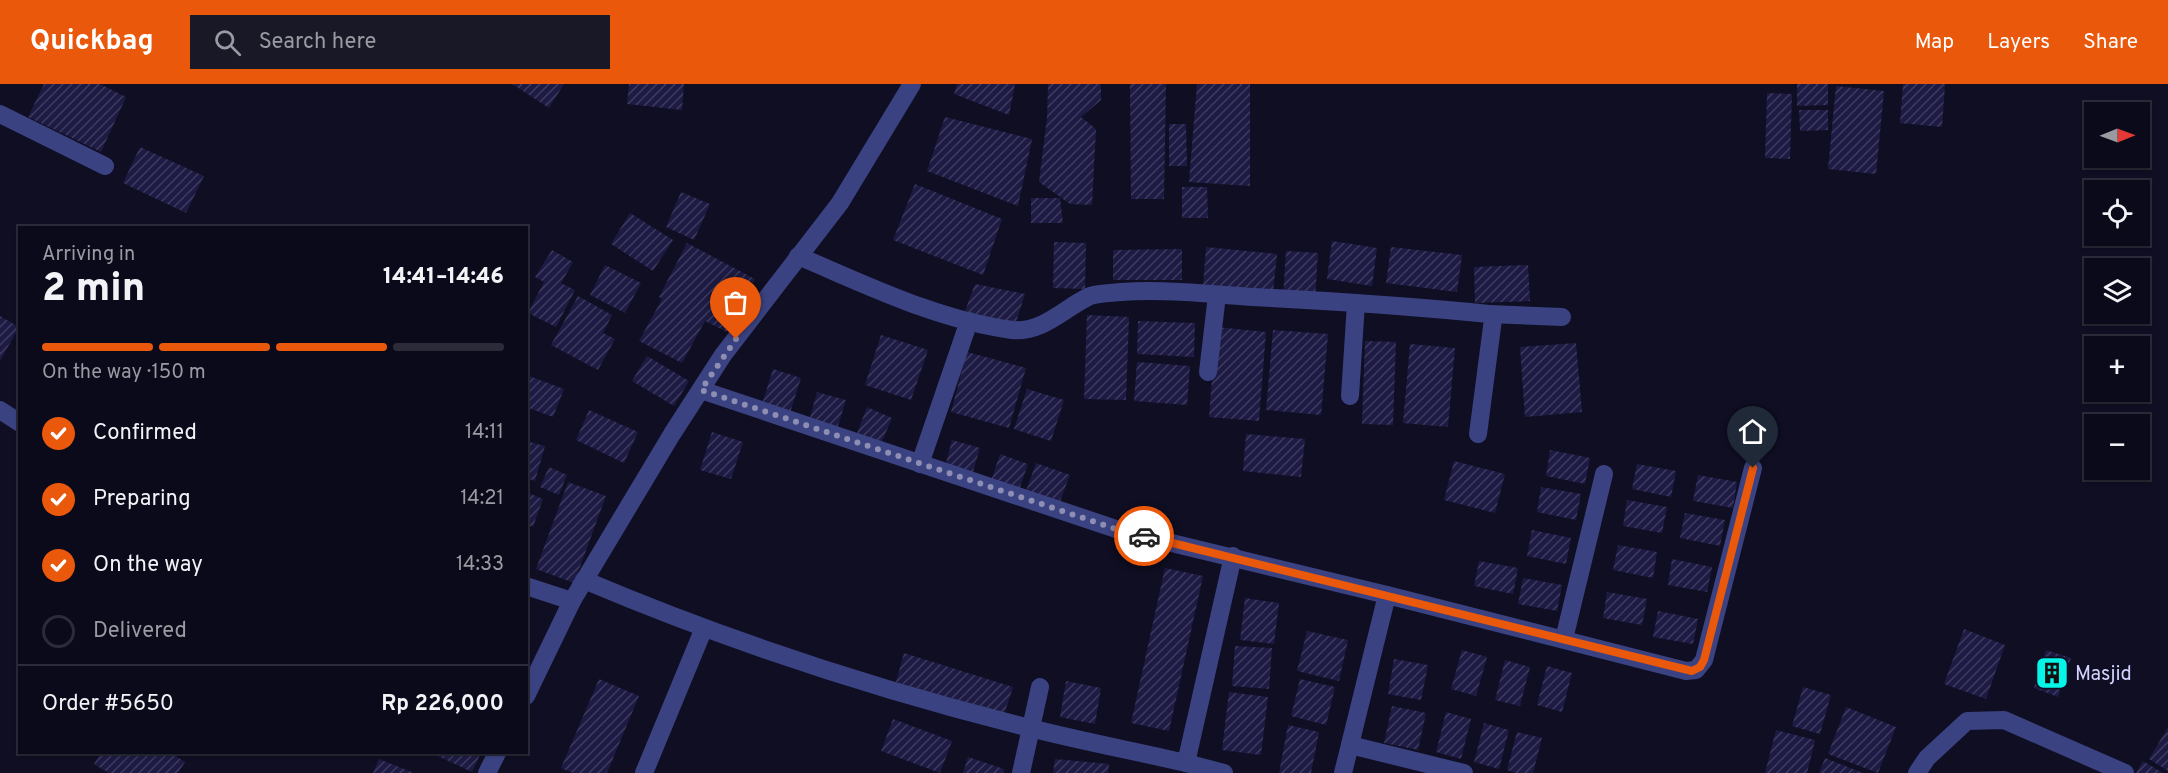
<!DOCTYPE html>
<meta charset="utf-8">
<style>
:root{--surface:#0b0a1a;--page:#191827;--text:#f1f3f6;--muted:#9a9aa2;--line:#2b2b39;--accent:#ea580c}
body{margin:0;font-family:Overpass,sans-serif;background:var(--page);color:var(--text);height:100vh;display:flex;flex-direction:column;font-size:22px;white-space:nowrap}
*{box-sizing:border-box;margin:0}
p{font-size:20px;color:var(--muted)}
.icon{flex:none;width:33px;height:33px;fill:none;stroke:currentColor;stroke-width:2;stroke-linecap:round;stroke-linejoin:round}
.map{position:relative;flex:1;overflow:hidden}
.details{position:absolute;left:18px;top:142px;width:510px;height:528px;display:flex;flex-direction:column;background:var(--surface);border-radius:0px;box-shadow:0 2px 4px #0004,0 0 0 2px var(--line)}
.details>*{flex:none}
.needle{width:39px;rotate:89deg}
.fabs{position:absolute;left:2084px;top:18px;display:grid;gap:12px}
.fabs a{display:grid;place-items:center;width:66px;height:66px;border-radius:0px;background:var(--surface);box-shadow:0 2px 4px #0004,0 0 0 2px var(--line);font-size:30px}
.pin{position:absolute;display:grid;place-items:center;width:51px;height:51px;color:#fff;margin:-62px -26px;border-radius:50% 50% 50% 0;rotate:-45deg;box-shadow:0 0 6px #0007}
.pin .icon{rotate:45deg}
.courier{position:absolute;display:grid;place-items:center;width:60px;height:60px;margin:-30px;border:4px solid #ea580c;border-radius:50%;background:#fff;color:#222;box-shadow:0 2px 8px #0007}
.summary em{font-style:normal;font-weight:800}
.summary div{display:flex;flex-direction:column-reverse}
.summary{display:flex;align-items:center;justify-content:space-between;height:102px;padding:0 24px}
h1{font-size:39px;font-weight:800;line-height:45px}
.bar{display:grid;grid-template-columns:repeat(4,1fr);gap:9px 6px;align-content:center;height:72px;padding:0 24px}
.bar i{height:8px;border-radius:4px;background:var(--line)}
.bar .active{background:var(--accent)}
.bar p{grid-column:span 4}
.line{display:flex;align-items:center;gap:15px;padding:0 24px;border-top:2px solid var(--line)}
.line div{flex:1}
ol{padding:0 24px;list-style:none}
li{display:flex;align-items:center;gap:18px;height:66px}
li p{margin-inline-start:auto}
li .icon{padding:6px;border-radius:50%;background:var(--accent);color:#fff;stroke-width:4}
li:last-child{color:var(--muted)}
li i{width:33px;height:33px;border:3px solid var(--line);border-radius:50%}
header{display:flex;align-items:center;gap:36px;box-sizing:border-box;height:84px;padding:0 30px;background:var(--accent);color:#fff}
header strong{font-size:28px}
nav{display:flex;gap:33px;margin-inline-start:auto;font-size:21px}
.search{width:420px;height:54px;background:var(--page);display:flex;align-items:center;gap:15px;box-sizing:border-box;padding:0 21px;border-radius:0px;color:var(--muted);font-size:22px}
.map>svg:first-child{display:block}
</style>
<header>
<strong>Quickbag</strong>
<div class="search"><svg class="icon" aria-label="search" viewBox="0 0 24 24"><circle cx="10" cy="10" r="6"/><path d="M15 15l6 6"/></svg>Search here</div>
<nav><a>Map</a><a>Layers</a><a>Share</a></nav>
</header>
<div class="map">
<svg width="2168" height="689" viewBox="0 0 2168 689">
<defs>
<pattern id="building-hatch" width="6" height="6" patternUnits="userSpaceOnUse" patternTransform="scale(1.5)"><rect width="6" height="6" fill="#1d1b43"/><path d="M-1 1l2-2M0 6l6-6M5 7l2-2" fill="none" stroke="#3d3b5f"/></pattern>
</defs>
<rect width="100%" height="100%" fill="#0f0e23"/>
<g fill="url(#building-hatch)">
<path d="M44 0H100L126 13 101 68 28 33Z"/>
<path d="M512 0H564L549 24Z"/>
<path d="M629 0H684L682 26 627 20Z"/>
<path d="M957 0H1015L1009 31 954 10Z"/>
<path d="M1048 0H1101V16L1081 33 1096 45 1092 121 1070 120 1039 98 1047 34Z"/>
<path d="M1130 0H1166L1164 115H1131Z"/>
<path d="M1197 0H1250V102L1189 98Z"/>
<path d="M1797 0H1828V21L1797 22Z"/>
<path d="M1903 0H1945L1942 43 1900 39Z"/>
<path d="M1836 2 1884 7 1876 90 1828 85Z"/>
<path d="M1767 9 1792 10 1790 75 1765 74Z"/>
<path d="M1799 26H1828V46L1800 47Z"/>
<path d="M945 33 1032 55 1018 122 927 87Z"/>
<path d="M1169 40H1186L1187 82H1169Z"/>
<path d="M140 63 204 92 186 129 123 99Z"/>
<path d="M915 100 1002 135 983 191 893 156Z"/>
<path d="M1182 103H1207L1208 134H1182Z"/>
<path d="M681 108 710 120 694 156 666 143Z"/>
<path d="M1031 114H1060L1063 139H1031Z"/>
<path d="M630 129 673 156 653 187 611 160Z"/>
<path d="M1332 157 1377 164 1372 202 1327 195Z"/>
<path d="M1054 158 1086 159 1085 205 1053 204Z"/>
<path d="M687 159 755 195 727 248 705 237 682 279 639 257 662 215 659 213Z"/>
<path d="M1206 163 1277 170 1273 209 1203 202Z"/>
<path d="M1391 163 1462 171 1457 208 1386 199Z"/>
<path d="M1182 165V196H1113V166Z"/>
<path d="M552 166 573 178 561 199 575 206 556 243 528 229 544 198 535 193Z"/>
<path d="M1286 167 1318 169 1315 215 1283 213Z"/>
<path d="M605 181 641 199 625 229 590 211Z"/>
<path d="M1528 181 1530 217 1475 219 1474 183Z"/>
<path d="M975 200 1025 210 1015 241 965 227Z"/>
<path d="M578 212 612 231 603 249 615 255 598 286 551 261Z"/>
<path d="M1087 231 1129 233 1126 316 1084 315Z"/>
<path d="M0 232 19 243 0 277Z"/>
<path d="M1138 237 1195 239 1194 273 1137 270Z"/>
<path d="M1216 243 1266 248 1259 337 1209 333Z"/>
<path d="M1273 246 1328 250 1321 331 1266 326Z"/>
<path d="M881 251 928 266 911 316 865 301Z"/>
<path d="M1365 257 1396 258 1393 341 1362 340Z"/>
<path d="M1576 259 1582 328 1525 333 1520 263Z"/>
<path d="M1410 260 1455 264 1448 343 1403 339Z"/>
<path d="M967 268 1026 284 1009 344 951 328Z"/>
<path d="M647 272 689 297 674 322 632 297Z"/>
<path d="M1137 278 1190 282 1187 321 1134 317Z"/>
<path d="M773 285 801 294 790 329 762 320Z"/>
<path d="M529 292 564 305 553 333 526 323V299Z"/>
<path d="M1027 305 1064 316 1051 357 1014 345Z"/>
<path d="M817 308 846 316 837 345 809 337Z"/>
<path d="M867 323 892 334 880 362 856 352Z"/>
<path d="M589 326 638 348 624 379 576 356Z"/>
<path d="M712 348 743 358 731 395 700 386Z"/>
<path d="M1246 350 1305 355 1301 393 1243 387Z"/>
<path d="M952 356 980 364 972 391 945 383Z"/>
<path d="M526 357 545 362 535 397 526 394Z"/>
<path d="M1550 366 1590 374 1585 400 1546 392Z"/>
<path d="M1000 370 1028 380 1019 406 991 397Z"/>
<path d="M1454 377 1505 390 1495 429 1444 416Z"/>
<path d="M1036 379 1070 391 1059 420 1026 407Z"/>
<path d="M1637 380 1676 387 1671 413 1632 405Z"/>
<path d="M549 383 567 391 559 411 540 403Z"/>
<path d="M1698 391 1737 398 1733 424 1693 417Z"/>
<path d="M568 398 606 412 574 499 536 485Z"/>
<path d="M1541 403 1581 410 1576 436 1537 428Z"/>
<path d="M526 408 543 415 533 443 526 440Z"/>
<path d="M1627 416 1667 423 1662 449 1623 442Z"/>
<path d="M1685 429 1725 436 1720 462 1680 454Z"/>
<path d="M1532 446 1571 454 1566 480 1527 472Z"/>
<path d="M1618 461 1657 468 1653 494 1613 486Z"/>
<path d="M1672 475 1712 483 1707 508 1668 501Z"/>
<path d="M1479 477 1518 484 1513 510 1474 502Z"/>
<path d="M1165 484 1203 492 1169 647 1131 639Z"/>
<path d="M1523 494 1562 501 1557 527 1518 520Z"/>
<path d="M1607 508 1647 515 1642 541 1603 534Z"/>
<path d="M1245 514 1279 519 1274 560 1240 556Z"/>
<path d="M1658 527 1698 535 1693 560 1653 553Z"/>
<path d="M1964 545 2005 561 1986 615 1944 600Z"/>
<path d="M1307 547 1348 556 1339 597 1297 587Z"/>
<path d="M1235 562 1272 564 1269 605 1232 602Z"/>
<path d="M1462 566 1487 573 1476 612 1451 605Z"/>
<path d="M2046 566 2071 574 2058 613 2034 604Z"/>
<path d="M904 569 1013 603 1004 631 896 598Z"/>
<path d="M1394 575 1428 581 1421 616 1388 610Z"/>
<path d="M1505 576 1530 583 1520 622 1495 616Z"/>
<path d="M1547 582 1572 589 1562 628 1537 621Z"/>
<path d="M599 595 639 612 607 689H573L561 684Z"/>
<path d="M1300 595 1335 603 1326 641 1291 632Z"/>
<path d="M1066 597 1101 604 1095 640 1060 633Z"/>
<path d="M1803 603 1831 611 1820 650 1792 642Z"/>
<path d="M1229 608 1268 613 1261 671 1222 666Z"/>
<path d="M1392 622 1426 629 1418 666 1384 659Z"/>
<path d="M1846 623 1896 643 1878 689 1828 670Z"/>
<path d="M1446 628 1471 635 1461 675 1436 668Z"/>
<path d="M893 635 952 657 940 689 881 667Z"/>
<path d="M1484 639 1509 646 1499 685 1474 678Z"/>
<path d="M1288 641 1319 648 1311 689H1279Z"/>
<path d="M2168 643V687L2149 675Z"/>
<path d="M1776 646 1815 656 1807 689H1765Z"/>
<path d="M1517 648 1542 654 1533 689H1516L1507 686Z"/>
<path d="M101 669H171L185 678 178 689H109L94 680Z"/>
<path d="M431 669H481L472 688Z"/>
<path d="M968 673 1004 685 1003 689H963Z"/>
<path d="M1825 674 1863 689H1819Z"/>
<path d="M379 675 414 689H373Z"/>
<path d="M1055 675 1109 680 1108 689H1053Z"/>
<path d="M2143 677 2163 689H2136Z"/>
</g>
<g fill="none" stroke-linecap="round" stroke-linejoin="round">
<g stroke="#3a4281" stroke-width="18">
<path d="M0 30 105 82"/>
<path d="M798 172C867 201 937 236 1012 246 1043 249 1064 224 1090 212 1099 209 1112 209 1121 208 1165 205 1210 210 1253 213 1332 217 1410 222 1489 230L1493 235 1478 350"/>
<path d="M1489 230 1562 233"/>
<path d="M1208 288 1217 211"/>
<path d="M701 306 1122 447 1387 511 1343 689"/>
<path d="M1350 312 1356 219"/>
<path d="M0 326 20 339"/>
<path d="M920 380 969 237"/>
<path d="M584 496C728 557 878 606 1030 644 1081 657 1134 667 1186 679"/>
<path d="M526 502 572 517"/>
<path d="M1387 511 1686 587 1696 586 1704 576 1753 384"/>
<path d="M1564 555 1604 390"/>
<path d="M526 612 572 517 672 350 723 271 840 119 912 0"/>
<path d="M1350 661 1464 689"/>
<path d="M487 689 497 669"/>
<path d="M644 689 704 544"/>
<path d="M1021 689 1040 603"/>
<path d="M1224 689 1186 679 1233 472"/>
<path d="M1917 689 1927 674 1967 637 2004 636 2125 689"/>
</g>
</g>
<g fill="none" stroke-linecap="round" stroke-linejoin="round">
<path stroke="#8d8eb1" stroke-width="6" stroke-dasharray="0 10.8" d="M736 255 701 306 1122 447 1144 452"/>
<path stroke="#ea580c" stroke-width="8" d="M1144 452 1692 587 1700 583 1704 576 1753 384"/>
</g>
<defs>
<symbol id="building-square" viewBox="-11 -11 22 22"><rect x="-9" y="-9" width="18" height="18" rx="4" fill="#05f6e9" stroke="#0f0e23"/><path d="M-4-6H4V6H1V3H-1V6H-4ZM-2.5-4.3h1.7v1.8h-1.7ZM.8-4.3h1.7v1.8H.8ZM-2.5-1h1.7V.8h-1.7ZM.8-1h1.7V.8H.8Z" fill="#111"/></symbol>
</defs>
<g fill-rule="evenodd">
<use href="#building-square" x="2033" y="570" width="38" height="38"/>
</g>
<g text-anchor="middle" stroke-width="4.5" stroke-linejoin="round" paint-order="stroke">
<g font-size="20" fill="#d1d3fe" stroke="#0f0e23" text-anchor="start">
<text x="2075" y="596">Masjid</text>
</g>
</g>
</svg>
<div class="fabs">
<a><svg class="needle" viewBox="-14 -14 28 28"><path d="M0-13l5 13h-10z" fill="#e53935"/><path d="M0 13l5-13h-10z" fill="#9a9aa2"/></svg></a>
<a><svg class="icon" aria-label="locate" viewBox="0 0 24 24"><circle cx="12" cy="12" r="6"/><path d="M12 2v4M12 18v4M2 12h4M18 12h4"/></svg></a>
<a><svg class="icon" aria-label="layers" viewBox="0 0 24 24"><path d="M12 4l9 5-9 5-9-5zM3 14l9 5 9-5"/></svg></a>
<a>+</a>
<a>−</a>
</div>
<div class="pin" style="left:736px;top:255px;background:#ea580c"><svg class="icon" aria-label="bag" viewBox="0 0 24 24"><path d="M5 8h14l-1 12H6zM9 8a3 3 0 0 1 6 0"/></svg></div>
<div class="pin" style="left:1753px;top:384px;background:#1f2937"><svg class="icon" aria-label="home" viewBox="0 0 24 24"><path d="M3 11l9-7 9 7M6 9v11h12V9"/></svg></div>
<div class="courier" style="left:1144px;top:452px"><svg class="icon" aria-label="car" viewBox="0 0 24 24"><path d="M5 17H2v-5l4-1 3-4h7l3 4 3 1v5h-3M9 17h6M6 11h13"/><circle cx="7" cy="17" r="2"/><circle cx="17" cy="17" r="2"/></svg></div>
<section class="details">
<div class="summary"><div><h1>2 min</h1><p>Arriving in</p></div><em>14:41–14:46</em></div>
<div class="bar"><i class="active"></i><i class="active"></i><i class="active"></i><i></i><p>On the way · 150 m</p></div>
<ol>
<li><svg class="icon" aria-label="check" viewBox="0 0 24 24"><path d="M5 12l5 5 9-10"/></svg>Confirmed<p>14:11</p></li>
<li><svg class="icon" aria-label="check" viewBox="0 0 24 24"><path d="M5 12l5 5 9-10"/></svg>Preparing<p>14:21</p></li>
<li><svg class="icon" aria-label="check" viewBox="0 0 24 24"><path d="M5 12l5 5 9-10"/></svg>On the way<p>14:33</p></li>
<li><i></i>Delivered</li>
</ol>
<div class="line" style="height:78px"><div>Order #5650</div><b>Rp 226,000</b></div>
</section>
</div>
